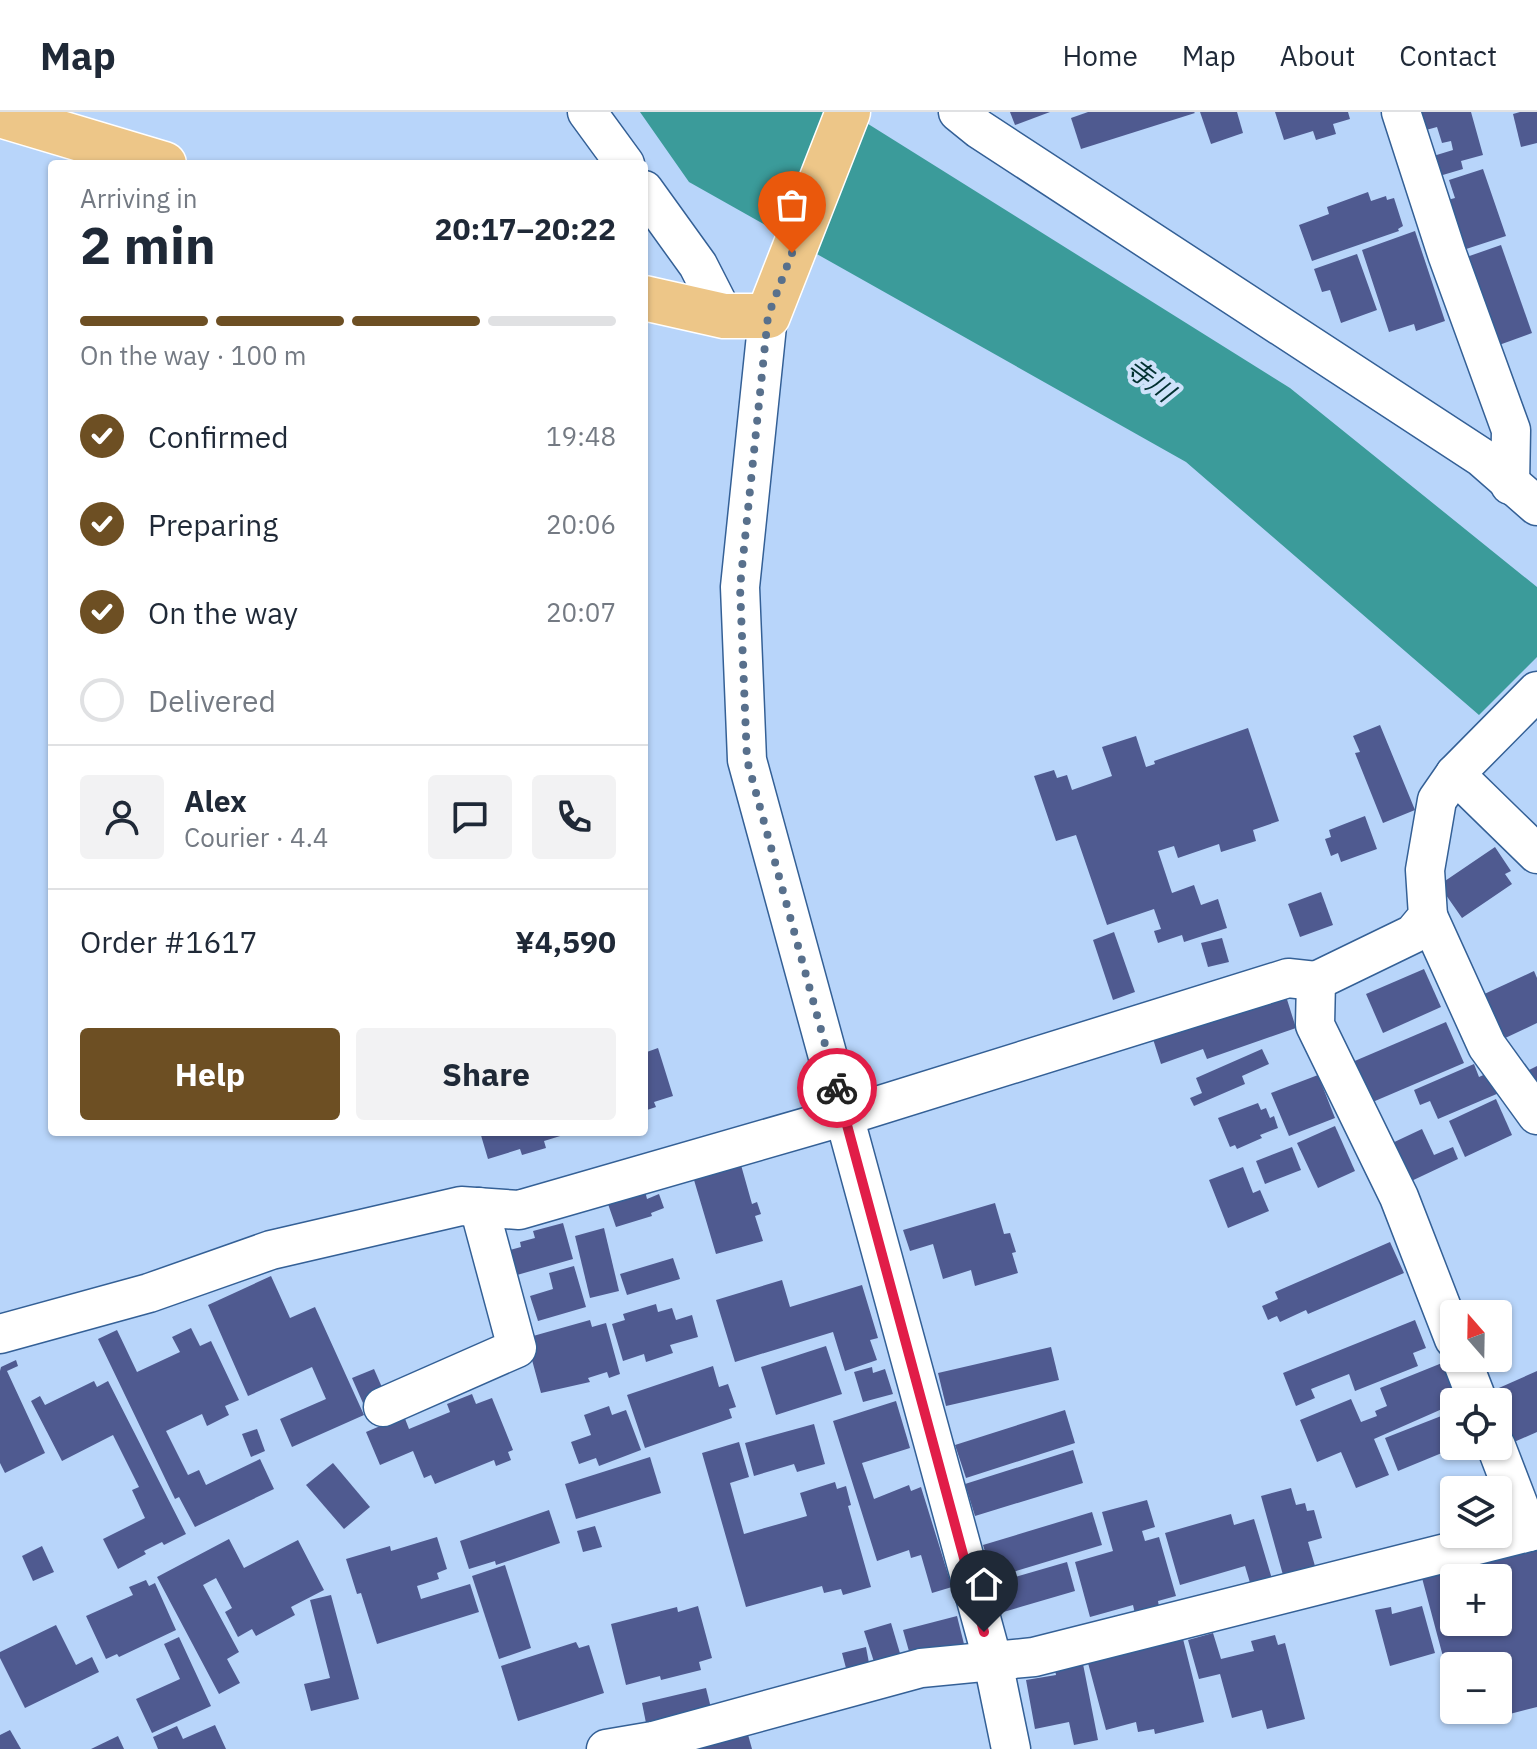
<!DOCTYPE html>
<meta charset="utf-8">
<style>
:root{--surface:#fff;--page:#f2f2f3;--text:#1f2937;--muted:#747a83;--line:#e0e1e3;--accent:#6d4f23}
body{margin:0;font-family:"IBM Plex Sans","Noto Sans JP",sans-serif;background:var(--page);color:var(--text);height:100vh;display:flex;flex-direction:column;font-size:30px;white-space:nowrap}
*{box-sizing:border-box;margin:0}
p{font-size:26px;color:var(--muted)}
.icon{flex:none;width:44px;height:44px;fill:none;stroke:currentColor;stroke-width:2;stroke-linecap:round;stroke-linejoin:round}
.map{position:relative;flex:1;overflow:hidden}
.drawer{position:absolute;left:48px;top:48px;width:600px;height:976px;display:flex;flex-direction:column;background:var(--surface);border-radius:8px;box-shadow:0 2px 6px #0004}
.drawer>*{flex:none}
.needle{width:52px;rotate:340deg}
.buttons{position:absolute;left:1440px;top:1188px;display:grid;gap:16px}
.buttons a{display:grid;place-items:center;width:72px;height:72px;border-radius:8px;background:var(--surface);box-shadow:0 2px 6px #0004;font-size:40px}
.pin{position:absolute;display:grid;place-items:center;width:68px;height:68px;color:#fff;margin:-82px -34px;border-radius:50% 50% 50% 0;rotate:-45deg;box-shadow:0 0 8px #0007}
.pin .icon{rotate:45deg}
.courier{position:absolute;display:grid;place-items:center;width:80px;height:80px;margin:-40px;border:6px solid #e11d48;border-radius:50%;background:#fff;color:#222;box-shadow:0 2px 10px #0007}
.head em{font-style:normal;font-weight:800}
.head div{display:flex;flex-direction:column-reverse}
.head{display:flex;align-items:center;justify-content:space-between;height:136px;padding:0 32px}
h1{font-size:52px;font-weight:800;line-height:60px}
.bar{display:grid;grid-template-columns:repeat(4,1fr);gap:12px 8px;align-content:center;height:96px;padding:0 32px}
.bar i{height:10px;border-radius:6px;background:var(--line)}
.bar .active{background:var(--accent)}
.bar p{grid-column:span 4}
.line{display:flex;align-items:center;gap:20px;padding:0 32px;border-top:2px solid var(--line)}
.line div{flex:1}
.round{display:grid;place-items:center;flex:none;width:84px;height:84px;border-radius:8px;background:var(--page)}
ol{padding:0 32px;list-style:none}
li{display:flex;align-items:center;gap:24px;height:88px}
li p{margin-inline-start:auto}
li .icon{padding:8px;border-radius:50%;background:var(--accent);color:#fff;stroke-width:4}
li:last-child{color:var(--muted)}
li i{width:44px;height:44px;border:4px solid var(--line);border-radius:50%}
.cta{display:flex;gap:16px;margin-top:auto;padding:16px 32px}
.cta a{flex:1;height:92px;border-radius:8px;background:var(--accent);color:#fff;font-size:32px;font-weight:800;line-height:92px;text-align:center}
.cta a+a{background:var(--page);color:var(--text)}
header{display:flex;align-items:center;gap:48px;box-sizing:border-box;height:112px;padding:0 40px;background:var(--surface);border-bottom:2px solid var(--line)}
header strong{font-size:38px}
nav{display:flex;gap:44px;margin-inline-start:auto;font-size:28px}
.map>svg:first-child{display:block}
</style>
<header>
<strong>Map</strong>
<nav><a>Home</a><a>Map</a><a>About</a><a>Contact</a></nav>
</header>
<div class="map">
<svg width="1537" height="1637" viewBox="0 0 1537 1637">
<rect width="100%" height="100%" fill="#b8d5fa"/>
<path fill="#3b9b9a" d="M640 0H849L1290 276 1537 475V545L1479 603 1186 350 689 70Z"/>
<g fill="#4f5a90" fill-rule="evenodd">
<path d="M1010 0H1050L1015 13Z"/>
<path d="M1088 0H1194L1195 1 1081 37 1071 6Z"/>
<path d="M1200 0H1237L1243 21 1211 32Z"/>
<path d="M1275 0H1348L1350 7 1333 12 1336 22 1316 28 1313 19 1284 28Z"/>
<path d="M1409 0H1471L1483 43 1461 49 1463 57 1436 65 1430 45 1453 38 1451 29 1442 31 1437 15 1415 21Z"/>
<path d="M1520 0H1537V31L1521 35 1513 2Z"/>
<path d="M1483 57 1506 124 1457 140 1440 90 1455 86 1449 68Z"/>
<path d="M1368 80 1371 89 1386 84 1387 88 1394 86 1403 114 1398 117 1399 119 1312 149 1299 113 1329 102 1327 95Z"/>
<path d="M1415 119 1445 209 1416 219 1414 212 1389 220 1362 138Z"/>
<path d="M1501 133 1532 221 1488 237 1458 148Z"/>
<path d="M1357 142 1377 198 1341 211 1330 178 1322 180 1314 157Z"/>
<path d="M1380 613 1415 698 1383 711 1355 641 1360 640 1353 624Z"/>
<path d="M1248 616 1279 709 1253 718 1256 729 1221 740 1219 732 1178 746 1174 734 1158 739 1172 781 1194 773 1201 793 1218 787 1227 816 1184 830 1182 823 1158 831 1154 819 1161 817 1154 797 1107 813 1076 723 1056 729 1034 664 1054 658 1057 666 1067 663 1072 678 1112 664 1102 635 1136 624 1146 655 1155 652 1154 649Z"/>
<path d="M1365 704 1377 737 1341 750 1338 741 1331 744 1325 727 1331 725 1329 718Z"/>
<path d="M1495 735 1511 759 1505 762 1512 772 1462 806 1439 773Z"/>
<path d="M1321 780 1333 813 1300 825 1288 792Z"/>
<path d="M1114 820 1135 880 1113 888 1093 828Z"/>
<path d="M1222 826 1229 850 1208 855 1201 831Z"/>
<path d="M1424 857 1441 895 1383 921 1366 882Z"/>
<path d="M1534 859 1537 866V911L1501 928 1480 884Z"/>
<path d="M1285 881 1296 916 1207 947 1203 937 1161 952 1153 927Z"/>
<path d="M1446 910 1464 951 1368 992 1350 951Z"/>
<path d="M658 936 673 984 654 990 656 995 644 999V941Z"/>
<path d="M1262 937 1269 952 1242 964 1245 972 1194 994 1190 986 1202 981 1196 966Z"/>
<path d="M1474 952 1479 965 1490 960 1499 981 1438 1007 1430 989 1420 993 1414 978Z"/>
<path d="M1537 954V974L1529 958Z"/>
<path d="M1318 963 1335 1006 1289 1024 1271 981Z"/>
<path d="M1496 987 1512 1023 1465 1045 1449 1009Z"/>
<path d="M1258 991 1261 998 1266 996 1270 1006 1274 1004 1278 1016 1260 1023 1262 1026 1237 1037 1235 1033 1230 1035 1218 1006Z"/>
<path d="M1335 1014 1355 1059 1318 1076 1297 1031Z"/>
<path d="M1422 1017 1434 1043 1453 1035 1458 1047 1405 1072 1388 1033Z"/>
<path d="M480 1020H570V1021L544 1029 546 1036 522 1043 520 1037 488 1047Z"/>
<path d="M1292 1035 1301 1058 1265 1072 1256 1049Z"/>
<path d="M741 1053 752 1092 757 1090 761 1102 755 1104 763 1129 716 1142 694 1068Z"/>
<path d="M1243 1055 1253 1081 1260 1078 1269 1099 1228 1116 1209 1068Z"/>
<path d="M645 1079 647 1087 659 1082 664 1096 651 1101 652 1104 616 1115 608 1092Z"/>
<path d="M995 1091 1004 1122 1010 1121 1016 1140 1012 1141 1018 1161 975 1174 971 1158 943 1167 933 1132 910 1139 903 1118Z"/>
<path d="M563 1111 573 1147 510 1165 503 1140 521 1135 520 1130 535 1126 533 1119Z"/>
<path d="M604 1116 619 1179 590 1186 575 1124Z"/>
<path d="M1390 1130 1404 1161 1308 1202 1306 1198 1280 1210 1277 1204 1268 1208 1262 1194 1278 1187 1275 1180Z"/>
<path d="M673 1146 680 1167 627 1183 620 1162Z"/>
<path d="M574 1154 586 1195 538 1209 530 1184 553 1177 549 1161Z"/>
<path d="M271 1164 290 1206 315 1195 364 1303 292 1335 280 1307 326 1287 312 1255 248 1284 208 1193Z"/>
<path d="M782 1168 790 1195 862 1173 878 1226 870 1228 877 1248 845 1259 833 1220 735 1250 716 1188Z"/>
<path d="M656 1192 658 1200 672 1196 676 1208 692 1203 698 1225 670 1233 673 1241 646 1250 644 1242 623 1249 612 1212 625 1208 623 1202Z"/>
<path d="M590 1208 592 1215 606 1211 620 1262 609 1266 607 1260 588 1266 590 1270 541 1281 526 1226Z"/>
<path d="M1415 1208 1426 1236 1413 1241 1418 1254 1355 1279 1349 1262 1311 1277 1315 1286 1296 1294 1283 1261Z"/>
<path d="M191 1216 200 1234 211 1229 239 1288 225 1294 229 1303 207 1314 202 1302 166 1319 188 1363 199 1358 206 1373 260 1347 274 1377 195 1415 179 1385 175 1387 98 1227 117 1218 137 1260 180 1240 172 1225Z"/>
<path d="M826 1234 842 1282 776 1303 761 1255Z"/>
<path d="M1051 1235 1059 1268 946 1294 938 1261Z"/>
<path d="M16 1248 18 1254 7 1259 45 1341 5 1361 0 1351V1259L1 1255Z"/>
<path d="M1442 1251 1458 1290 1374 1327 1389 1363 1356 1376 1341 1340 1317 1350 1300 1308 1351 1287 1361 1310 1377 1304 1375 1299 1387 1294 1380 1276Z"/>
<path d="M713 1254 719 1275 728 1272 736 1295 729 1297 732 1306 645 1336 627 1283Z"/>
<path d="M872 1255 873 1261 885 1257 893 1282 863 1290 854 1260Z"/>
<path d="M374 1257 388 1289 366 1298 352 1266Z"/>
<path d="M1537 1259V1320L1514 1330 1492 1279Z"/>
<path d="M94 1269 97 1275 108 1269 186 1422 164 1433 162 1430 144 1439 146 1442 118 1457 103 1427 145 1406 132 1378 139 1375 113 1323 62 1349 31 1289 40 1284 45 1293Z"/>
<path d="M472 1282 476 1292 492 1286 513 1338 508 1340 511 1348 496 1354 494 1348 435 1372 431 1363 424 1366 413 1339 380 1353 366 1320 404 1304 409 1317 450 1300 447 1292Z"/>
<path d="M896 1289 910 1336 862 1351 874 1387 909 1373 911 1379 921 1375 952 1475 932 1481 921 1443 911 1446 909 1438 877 1449 833 1309Z"/>
<path d="M609 1294 612 1303 626 1298 641 1338 599 1354 596 1346 579 1352 571 1330 591 1323 584 1303Z"/>
<path d="M1065 1298 1075 1331 966 1366 955 1333Z"/>
<path d="M1454 1299V1336L1398 1359 1385 1326Z"/>
<path d="M814 1312 825 1352 797 1360 794 1352 754 1364 745 1331Z"/>
<path d="M257 1317 265 1339 251 1345 242 1322Z"/>
<path d="M739 1330 749 1365 730 1371 744 1422 807 1404 800 1381 835 1370 837 1377 846 1374 851 1393 848 1394 871 1475 843 1483 841 1477 824 1481 822 1474 746 1495 702 1341Z"/>
<path d="M1073 1338 1083 1371 975 1404 965 1372Z"/>
<path d="M650 1345 661 1381 576 1407 565 1372Z"/>
<path d="M333 1351 370 1395 344 1417 306 1373Z"/>
<path d="M1291 1376 1296 1393 1305 1391 1307 1399 1314 1398 1322 1426 1308 1430 1315 1454 1283 1463 1261 1384Z"/>
<path d="M1147 1388 1155 1415 1142 1419 1145 1429 1159 1425 1176 1484 1158 1489 1159 1495 1135 1502 1133 1493 1090 1505 1075 1450 1113 1439 1102 1400Z"/>
<path d="M549 1398 560 1431 496 1453 495 1449 469 1457 460 1429Z"/>
<path d="M1092 1400 1102 1433 993 1466 983 1433Z"/>
<path d="M1231 1402 1234 1413 1254 1407 1272 1467 1251 1474 1245 1454 1180 1473 1165 1421Z"/>
<path d="M595 1414 602 1435 583 1440 577 1419Z"/>
<path d="M437 1425 447 1457 437 1461 439 1467 417 1474 421 1487 470 1472 479 1500 377 1532 361 1481 357 1482 346 1447 390 1434 391 1439Z"/>
<path d="M229 1427 244 1456 298 1428 324 1478 291 1495 295 1503 256 1524 252 1517 238 1525 225 1500 232 1496 216 1466 203 1473 239 1540 227 1547 240 1571 219 1582 157 1465Z"/>
<path d="M42 1434 54 1460 33 1469 22 1444Z"/>
<path d="M1537 1436V1595L1479 1610 1475 1598H1498V1554H1454L1453 1582 1422 1466ZM1454 1466H1498V1510H1454Z"/>
<path d="M1067 1450 1075 1479 1000 1501 991 1472Z"/>
<path d="M505 1453 531 1536 499 1547 472 1464Z"/>
<path d="M146 1468 149 1474 155 1471 176 1518 119 1545 117 1542 106 1547 86 1504 133 1483 129 1475Z"/>
<path d="M331 1483 359 1587 311 1599 304 1572 330 1566 310 1488Z"/>
<path d="M698 1494 712 1546 699 1550 701 1558 661 1568 660 1564 626 1573 611 1512 677 1495 678 1500Z"/>
<path d="M1422 1494 1435 1541 1390 1554 1375 1498 1391 1495 1392 1502Z"/>
<path d="M957 1504 965 1536 912 1550 903 1518Z"/>
<path d="M891 1511 902 1548 876 1556 864 1519Z"/>
<path d="M56 1513 76 1553 92 1545 99 1560 25 1596 0 1546V1540Z"/>
<path d="M1213 1521 1221 1547 1254 1539 1251 1529 1275 1523 1278 1533 1285 1531 1305 1607 1267 1617 1262 1598 1232 1606 1220 1562 1199 1567 1188 1528Z"/>
<path d="M179 1525 211 1594 152 1621 136 1587 180 1567 164 1532Z"/>
<path d="M1183 1527 1204 1610 1155 1622 1154 1617 1138 1620 1136 1610 1106 1618 1088 1551Z"/>
<path d="M576 1530 579 1536 589 1533 604 1581 518 1609 501 1554Z"/>
<path d="M866 1535 869 1551 846 1556 842 1541Z"/>
<path d="M1083 1552 1098 1628 1074 1633 1069 1610 1035 1617 1026 1568 1056 1563 1055 1558Z"/>
<path d="M706 1576 712 1600 647 1616 642 1591Z"/>
<path d="M215 1613 226 1637H158L153 1625 177 1614 183 1627Z"/>
<path d="M10 1618 21 1637H0V1623Z"/>
<path d="M747 1619 752 1637H683Z"/>
<path d="M118 1624 124 1637H91Z"/>
</g>
<g fill="none" stroke-linecap="round" stroke-linejoin="round">
<defs>
<g id="minor">
<path d="M587 0 625 52"/>
<path d="M958 0 979 17 1481 345 1537 394"/>
<path d="M1401 0 1447 142 1511 318 1510 373"/>
<path d="M644 78 698 153 724 204"/>
<path d="M768 204 740 475 747 648 993 1550 1011 1637"/>
<path d="M1455 662 1537 742"/>
<path d="M1428 804 1487 934 1537 1003"/>
<path d="M0 1222 149 1181 271 1138 461 1094 519 1098 845 1004 1288 866 1316 869"/>
<path d="M1454 1227 1399 1085 1315 913 1316 869 1413 822 1428 804 1425 758 1437 688 1455 662 1537 579"/>
<path d="M1461 1246 1478 1290"/>
<path d="M383 1295 517 1236 479 1095"/>
<path d="M1496 1334 1529 1420"/>
<path d="M606 1637 653 1629 921 1556 1034 1545 1537 1418"/>
</g>
<g id="major">
<path d="M0 3 164 52"/>
<path d="M644 186 724 204H768L848 0"/>
</g>
</defs>
<use href="#minor" stroke="#346096" stroke-width="41"/>
<use href="#major" stroke="#fff" stroke-width="47"/>
<use href="#minor" stroke="#fff" stroke-width="38"/>
<use href="#major" stroke="#edc688" stroke-width="44"/>
</g>
<g fill="none" stroke-linecap="round" stroke-linejoin="round">
<path stroke="#58708c" stroke-width="8" stroke-dasharray="0 14.4" d="M792 141 768 204 740 475 747 648 837 976"/>
<path stroke="#e11d48" stroke-width="10" d="M837 976 984 1520"/>
</g>
<g text-anchor="middle" stroke-width="8" stroke-linejoin="round" paint-order="stroke">
<g font-size="26" font-style="italic" fill="#023131" stroke="#cee2fa">
<text transform="translate(1150 268) rotate(37)" y="9">寺川</text>
</g>
</g>
</svg>
<div class="buttons">
<a><svg class="needle" viewBox="-14 -14 28 28"><path d="M0-13l5 13h-10z" fill="#e53935"/><path d="M0 13l5-13h-10z" fill="#747a83"/></svg></a>
<a><svg class="icon" aria-label="locate" viewBox="0 0 24 24"><circle cx="12" cy="12" r="6"/><path d="M12 2v4M12 18v4M2 12h4M18 12h4"/></svg></a>
<a><svg class="icon" aria-label="layers" viewBox="0 0 24 24"><path d="M12 4l9 5-9 5-9-5zM3 14l9 5 9-5"/></svg></a>
<a>+</a>
<a>−</a>
</div>
<div class="pin" style="left:792px;top:141px;background:#ea580c"><svg class="icon" aria-label="bag" viewBox="0 0 24 24"><path d="M5 8h14l-1 12H6zM9 8a3 3 0 0 1 6 0"/></svg></div>
<div class="pin" style="left:984px;top:1520px;background:#1f2937"><svg class="icon" aria-label="home" viewBox="0 0 24 24"><path d="M3 11l9-7 9 7M6 9v11h12V9"/></svg></div>
<div class="courier" style="left:837px;top:976px"><svg class="icon" aria-label="bike" viewBox="0 0 24 24"><circle cx="6" cy="16" r="4"/><circle cx="18" cy="16" r="4"/><path d="M6 16l4-8h5l3 8M10 8l3 8H6M13 5h3"/></svg></div>
<section class="drawer">
<div class="head"><div><h1>2 min</h1><p>Arriving in</p></div><em>20:17–20:22</em></div>
<div class="bar"><i class="active"></i><i class="active"></i><i class="active"></i><i></i><p>On the way · 100 m</p></div>
<ol>
<li><svg class="icon" aria-label="check" viewBox="0 0 24 24"><path d="M5 12l5 5 9-10"/></svg>Confirmed<p>19:48</p></li>
<li><svg class="icon" aria-label="check" viewBox="0 0 24 24"><path d="M5 12l5 5 9-10"/></svg>Preparing<p>20:06</p></li>
<li><svg class="icon" aria-label="check" viewBox="0 0 24 24"><path d="M5 12l5 5 9-10"/></svg>On the way<p>20:07</p></li>
<li><i></i>Delivered</li>
</ol>
<div class="line" style="height:144px"><a class="round"><svg class="icon" aria-label="person" viewBox="0 0 24 24"><circle cx="12" cy="8" r="4"/><path d="M4 21q1-7 8-7t8 7"/></svg></a><div><b>Alex</b><p>Courier · 4.4</p></div><a class="round"><svg class="icon" aria-label="chat" viewBox="0 0 24 24"><path d="M4 5h16v11H9l-5 4z"/></svg></a><a class="round"><svg class="icon" aria-label="phone" viewBox="0 0 24 24"><path d="M5 4h4l2 5-3 2q2 4 5 5l2-3 5 2v4C11 20 4 13 5 4z"/></svg></a></div>
<div class="line" style="height:104px"><div>Order #1617</div><b>¥4,590</b></div>
<div class="cta"><a>Help</a><a>Share</a></div>
</section>
</div>
